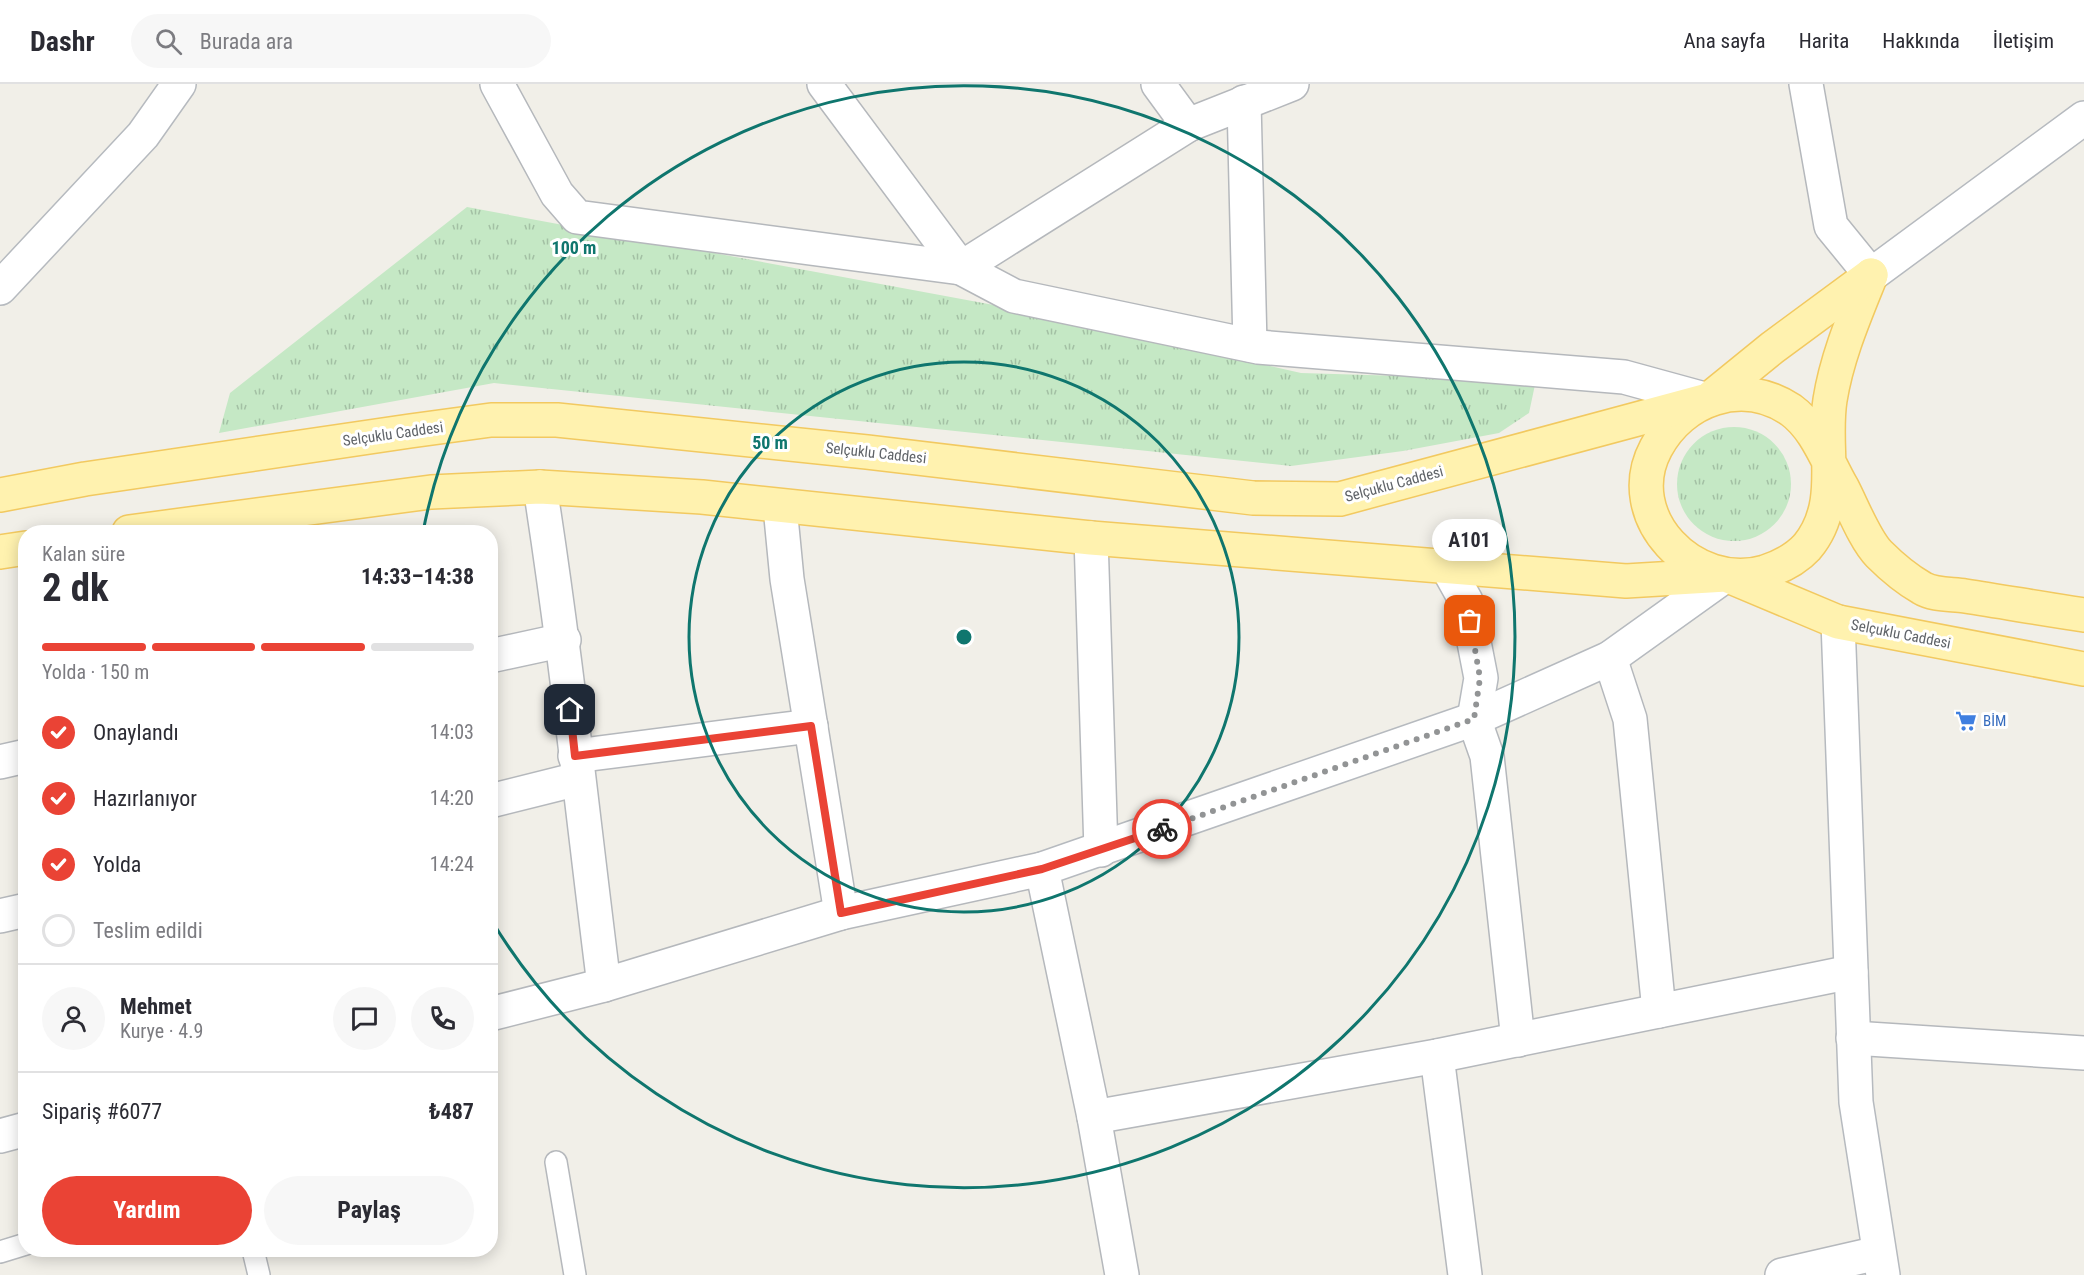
<!DOCTYPE html>
<html lang="tr">
<meta charset="utf-8">
<style>
:root{--surface:#fff;--page:#f7f7f7;--text:#2b2b33;--muted:#7c7c81;--line:#e1e1e2;--accent:#ea4335}
body{margin:0;font-family:"Roboto Condensed",sans-serif;background:var(--page);color:var(--text);height:100vh;display:flex;flex-direction:column;font-size:22px;white-space:nowrap}
*{box-sizing:border-box;margin:0}
p{font-size:20px;color:var(--muted)}
.icon{flex:none;width:33px;height:33px;fill:none;stroke:currentColor;stroke-width:2;stroke-linecap:round;stroke-linejoin:round}
.map{position:relative;flex:1;overflow:hidden}
.side{position:absolute;left:18px;top:441px;width:480px;height:732px;display:flex;flex-direction:column;background:var(--surface);border-radius:24px;box-shadow:0 3px 15px #0003}
.side>*{flex:none}
.pin{position:absolute;display:grid;place-items:center;width:51px;height:51px;color:#fff;margin:-26px;border-radius:12px;box-shadow:0 3px 9px #0006}
.courier{position:absolute;display:grid;place-items:center;width:60px;height:60px;margin:-30px;border:4px solid #ea4335;border-radius:50%;background:#fff;color:#222;box-shadow:0 2px 8px #0007}
.bubble{position:absolute;height:42px;border-radius:21px;background:var(--surface);box-shadow:0 3px 15px #0003;font-size:20px;font-weight:700;line-height:42px;text-align:center}
.headline em{font-style:normal;font-weight:700}
.headline div{display:flex;flex-direction:column-reverse}
.headline{display:flex;align-items:center;justify-content:space-between;height:102px;padding:0 24px}
h1{font-size:39px;font-weight:700;line-height:45px}
.bar{display:grid;grid-template-columns:repeat(4,1fr);gap:9px 6px;align-content:center;height:72px;padding:0 24px}
.bar i{height:8px;border-radius:4px;background:var(--line)}
.bar .active{background:var(--accent)}
.bar p{grid-column:span 4}
.line{display:flex;align-items:center;gap:15px;padding:0 24px;border-top:2px solid var(--line)}
.line div{flex:1}
.round{display:grid;place-items:center;flex:none;width:63px;height:63px;border-radius:32px;background:var(--page)}
ol{padding:0 24px;list-style:none}
li{display:flex;align-items:center;gap:18px;height:66px}
li p{margin-inline-start:auto}
li .icon{padding:6px;border-radius:50%;background:var(--accent);color:#fff;stroke-width:4}
li:last-child{color:var(--muted)}
li i{width:33px;height:33px;border:3px solid var(--line);border-radius:50%}
.action{display:flex;gap:12px;margin-top:auto;padding:12px 24px}
.action a{flex:1;height:69px;border-radius:36px;background:var(--accent);color:#fff;font-size:24px;font-weight:700;line-height:69px;text-align:center}
.action a+a{background:var(--page);color:var(--text)}
header{display:flex;align-items:center;gap:36px;box-sizing:border-box;height:84px;padding:0 30px;background:var(--surface);border-bottom:2px solid var(--line)}
header strong{font-size:28px}
nav{display:flex;gap:33px;margin-inline-start:auto;font-size:21px}
.search{width:420px;height:54px;background:var(--page);display:flex;align-items:center;gap:15px;box-sizing:border-box;padding:0 21px;border-radius:33px;color:var(--muted);font-size:22px}
.map>svg:first-child{display:block}
</style>
<header>
<strong>Dashr</strong>
<div class="search"><svg class="icon" aria-label="search" viewBox="0 0 24 24"><circle cx="10" cy="10" r="6"/><path d="M15 15l6 6"/></svg>Burada ara</div>
<nav><a>Ana sayfa</a><a>Harita</a><a>Hakkında</a><a>İletişim</a></nav>
</header>
<div class="map">
<svg width="2084" height="1191" viewBox="0 0 2084 1191">
<defs>
<pattern id="grass-tufts" width="24" height="20" patternUnits="userSpaceOnUse" patternTransform="scale(1.5)"><rect width="24" height="20" fill="#c5e8c5"/><path d="M3 7l-1-3M5 7V3M7 7l1-3M15 17l-1-3M17 17v-4M19 17l1-3" fill="none" stroke="#a3c0a4"/></pattern>
</defs>
<rect width="100%" height="100%" fill="#f1efe8"/>
<g fill="url(#grass-tufts)">
<path d="M467 123 1031 228 1301 289 1536 296 1529 329 1499 349 1403 367 1291 382 494 299 219 349 230 309Z"/>
<circle cx="1734" cy="400" r="57"/>
</g>
<g fill="none" stroke-linecap="round" stroke-linejoin="round">
<defs>
<g id="lane">
<path d="M556 1078 575 1191"/>
<path d="M253 1166 259 1191"/>
<path d="M0 1168 26 1160"/>
</g>
<g id="street">
<path d="M497 0 557 110 577 133 961 184 1014 212 1258 263 1624 293 1708 316"/>
<path d="M824 0 961 184"/>
<path d="M1158 0 1188 41"/>
<path d="M1806 0 1831 142 1871 191"/>
<path d="M1244 18 1250 261"/>
<path d="M961 184 1188 41 1292 0"/>
<path d="M540 403C566 569 583 735 604 901"/>
<path d="M780 423 787 495 841 829"/>
<path d="M1091 454 1101 766"/>
<path d="M490 572 564 556"/>
<path d="M1610 574 1630 635 1659 927"/>
<path d="M1474 635 1487 672 1518 956"/>
<path d="M575 672 811 642"/>
<path d="M0 678 26 672"/>
<path d="M490 717 578 695"/>
<path d="M0 832 26 826"/>
<path d="M490 930 604 901 841 829 1042 785 1094 1033 1122 1191"/>
<path d="M1853 954 2084 969"/>
<path d="M1437 972 1465 1191"/>
<path d="M1094 1033 1437 972 1851 888"/>
<path d="M0 1052 26 1045"/>
<path d="M1782 1191 1878 1169"/>
</g>
<g id="secondary">
<path d="M1871 191 2084 34"/>
<path d="M0 204 143 51 179 0"/>
<path d="M1447 483 1466 517 1481 594 1474 635"/>
<path d="M1838 538 1856 1018 1883 1191"/>
<path d="M1042 785 1474 635 1610 574 1726 491"/>
</g>
<g id="primary">
<path d="M1871 191C1855 231 1837 272 1830 316 1822 366 1843 420 1807 463 1796 475 1780 483 1765 488 1694 509 1619 433 1656 364 1682 315 1742 293 1791 326 1816 344 1827 377 1842 403 1852 422 1865 456 1879 470 1891 482 1908 496 1922 504 1933 511 1952 510 1965 512 2004 518 2044 525 2084 531"/>
<path d="M0 411 85 395 410 347 491 336H557L867 368 1253 414 1340 415 1708 316 1772 264 1871 191"/>
<path d="M129 448 431 408 540 403 702 413 1091 454 1626 497 1726 491 1838 538 2084 585"/>
<path d="M0 468 26 464"/>
</g>
</defs>
<use href="#lane" stroke="#b5b8bc" stroke-width="24"/>
<use href="#street" stroke="#b5b8bc" stroke-width="36"/>
<use href="#secondary" stroke="#b6babf" stroke-width="36"/>
<use href="#primary" stroke="#f2c960" stroke-width="36"/>
<use href="#lane" stroke="#fff" stroke-width="21"/>
<use href="#street" stroke="#fff" stroke-width="33"/>
<use href="#secondary" stroke="#fff" stroke-width="33"/>
<use href="#primary" stroke="#fff2af" stroke-width="33"/>
</g>
<g fill="none" stroke-linecap="round" stroke-linejoin="round">
<path stroke="#929495" stroke-width="6" stroke-dasharray="0 10.8" d="M1162 745 1474 635 1480 594 1470 537"/>
<path stroke="#ea4335" stroke-width="8" d="M570 626 575 672 811 642 841 829 1042 785 1162 745"/>
</g>
<g fill="none" stroke="#0f766e" stroke-width="3">
<circle cx="964" cy="553" r="275"/>
<path d="M423 448A551 551 0 1 1 492 837"/>
</g>
<defs>
<symbol id="supermarket-bare" viewBox="-9 -9 18 18"><path d="M-6-5.5h2.5l.6 2H6L4.5 2H-2.5L-4.4-4H-6ZM-1.5 3.2a1.3 1.3 0 1 0 .1 0ZM3 3.2a1.3 1.3 0 1 0 .1 0Z" fill="#3f7fe0" stroke="#fff" stroke-width="2.5" paint-order="stroke"/></symbol>
</defs>
<g fill-rule="evenodd">
<use href="#supermarket-bare" x="1951" y="622" width="30" height="30"/>
</g>
<g text-anchor="middle" stroke-width="6" stroke-linejoin="round" paint-order="stroke">
<g font-size="15" fill="#5f6368" stroke="#fff">
<text transform="translate(393 350) rotate(-8)" y="5">Selçuklu Caddesi</text>
<text transform="translate(876 369) rotate(6)" y="5">Selçuklu Caddesi</text>
<text transform="translate(1394 400) rotate(-15)" y="5">Selçuklu Caddesi</text>
<text transform="translate(1901 550) rotate(11)" y="5">Selçuklu Caddesi</text>
</g>
<g font-size="15" fill="#366cbe" stroke="#fff" text-anchor="start">
<text x="1983" y="642">BİM</text>
</g>
</g>
<circle cx="964" cy="553" r="9" fill="#0f766e" stroke="#fff" stroke-width="3"/>
<g font-size="18" text-anchor="middle" font-weight="bold" fill="#0f766e" stroke="#fff" stroke-width="6" stroke-linejoin="round" paint-order="stroke">
<text x="574" y="170">100 m</text>
<text x="770" y="365">50 m</text>
</g>
</svg>
<div class="pin" style="left:1470px;top:537px;background:#ea580c"><svg class="icon" aria-label="bag" viewBox="0 0 24 24"><path d="M5 8h14l-1 12H6zM9 8a3 3 0 0 1 6 0"/></svg></div>
<div class="pin" style="left:570px;top:626px;background:#1f2937"><svg class="icon" aria-label="home" viewBox="0 0 24 24"><path d="M3 11l9-7 9 7M6 9v11h12V9"/></svg></div>
<div class="courier" style="left:1162px;top:745px"><svg class="icon" aria-label="bike" viewBox="0 0 24 24"><circle cx="6" cy="16" r="4"/><circle cx="18" cy="16" r="4"/><path d="M6 16l4-8h5l3 8M10 8l3 8H6M13 5h3"/></svg></div>
<div class="bubble" style="left:1432px;top:435px;width:75px">A101</div>
<section class="side">
<div class="headline"><div><h1>2 dk</h1><p>Kalan süre</p></div><em>14:33–14:38</em></div>
<div class="bar"><i class="active"></i><i class="active"></i><i class="active"></i><i></i><p>Yolda · 150 m</p></div>
<ol>
<li><svg class="icon" aria-label="check" viewBox="0 0 24 24"><path d="M5 12l5 5 9-10"/></svg>Onaylandı<p>14:03</p></li>
<li><svg class="icon" aria-label="check" viewBox="0 0 24 24"><path d="M5 12l5 5 9-10"/></svg>Hazırlanıyor<p>14:20</p></li>
<li><svg class="icon" aria-label="check" viewBox="0 0 24 24"><path d="M5 12l5 5 9-10"/></svg>Yolda<p>14:24</p></li>
<li><i></i>Teslim edildi</li>
</ol>
<div class="line" style="height:108px"><a class="round"><svg class="icon" aria-label="person" viewBox="0 0 24 24"><circle cx="12" cy="8" r="4"/><path d="M4 21q1-7 8-7t8 7"/></svg></a><div><b>Mehmet</b><p>Kurye · 4.9</p></div><a class="round"><svg class="icon" aria-label="chat" viewBox="0 0 24 24"><path d="M4 5h16v11H9l-5 4z"/></svg></a><a class="round"><svg class="icon" aria-label="phone" viewBox="0 0 24 24"><path d="M5 4h4l2 5-3 2q2 4 5 5l2-3 5 2v4C11 20 4 13 5 4z"/></svg></a></div>
<div class="line" style="height:78px"><div>Sipariş #6077</div><b>₺487</b></div>
<div class="action"><a>Yardım</a><a>Paylaş</a></div>
</section>
</div>
